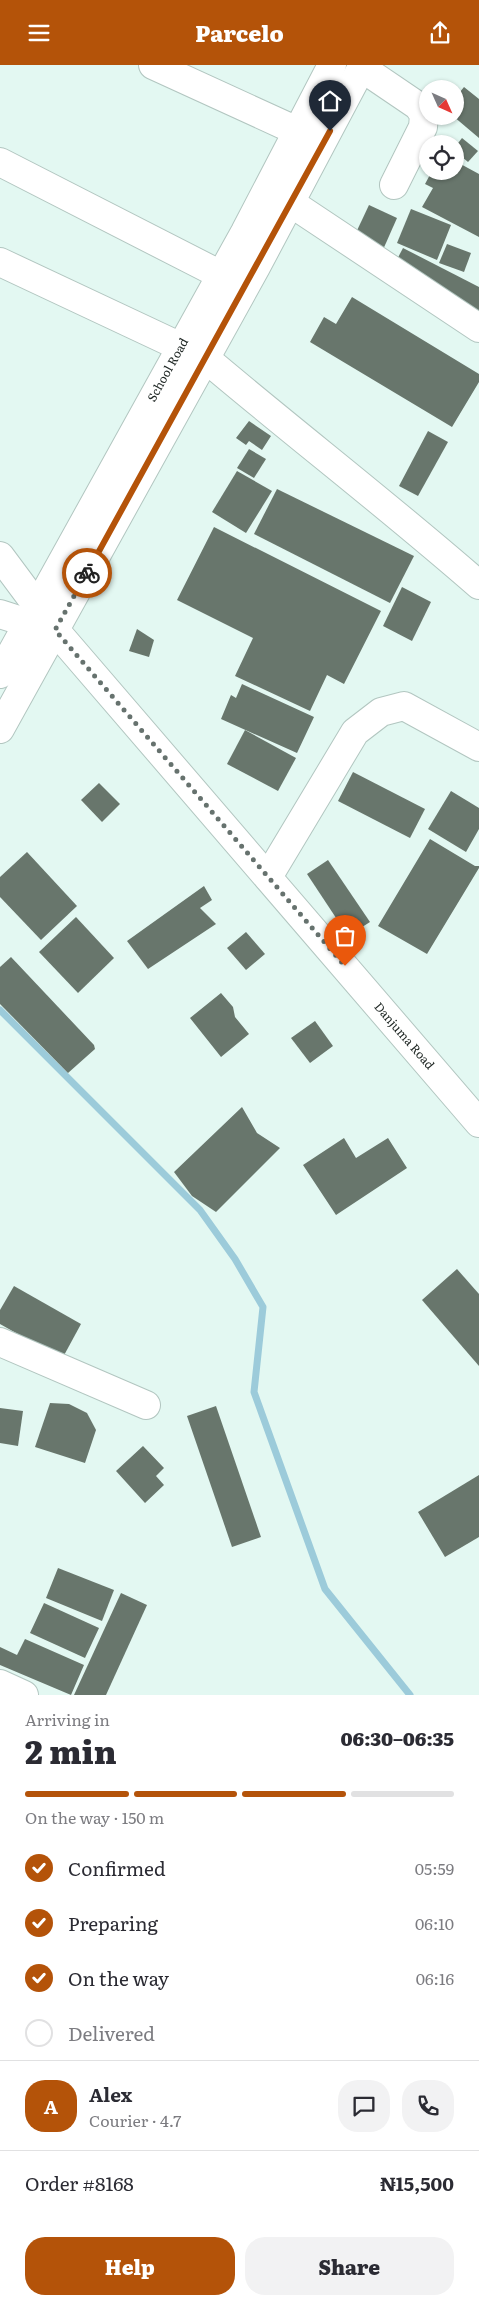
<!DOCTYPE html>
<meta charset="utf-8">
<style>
:root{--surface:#fff;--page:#f2f2f3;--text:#2b2b33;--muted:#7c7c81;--line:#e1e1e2;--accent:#b45309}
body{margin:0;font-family:Literata,serif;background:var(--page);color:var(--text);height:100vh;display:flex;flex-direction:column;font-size:19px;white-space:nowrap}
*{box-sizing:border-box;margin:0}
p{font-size:16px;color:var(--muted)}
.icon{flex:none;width:28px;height:28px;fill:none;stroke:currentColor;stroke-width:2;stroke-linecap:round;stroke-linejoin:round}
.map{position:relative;height:1630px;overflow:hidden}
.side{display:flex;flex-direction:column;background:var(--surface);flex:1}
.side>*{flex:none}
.needle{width:32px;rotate:135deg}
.buttons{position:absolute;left:419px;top:15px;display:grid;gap:10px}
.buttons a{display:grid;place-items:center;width:45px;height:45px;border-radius:50%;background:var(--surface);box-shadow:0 1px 4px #0004;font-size:25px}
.pin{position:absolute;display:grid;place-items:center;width:42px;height:42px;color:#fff;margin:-51px -21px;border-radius:50% 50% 50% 0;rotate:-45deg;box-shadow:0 0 5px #0007}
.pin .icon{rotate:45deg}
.courier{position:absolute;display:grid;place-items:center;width:50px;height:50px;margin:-25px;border:4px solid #b45309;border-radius:50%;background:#fff;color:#222;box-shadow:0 1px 6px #0007}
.overview em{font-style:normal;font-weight:800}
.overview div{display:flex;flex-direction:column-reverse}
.overview{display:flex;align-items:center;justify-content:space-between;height:85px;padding:0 25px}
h1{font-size:32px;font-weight:800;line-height:38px}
.bar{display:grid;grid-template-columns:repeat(4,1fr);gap:8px 5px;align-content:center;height:60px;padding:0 25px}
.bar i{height:6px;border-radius:4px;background:var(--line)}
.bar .active{background:var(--accent)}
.bar p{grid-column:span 4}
.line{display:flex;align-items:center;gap:12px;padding:0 25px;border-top:1px solid var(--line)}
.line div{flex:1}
.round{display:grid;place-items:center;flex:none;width:52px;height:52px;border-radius:20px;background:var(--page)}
ol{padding:0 25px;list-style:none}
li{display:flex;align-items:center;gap:15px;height:55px}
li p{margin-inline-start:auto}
li .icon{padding:5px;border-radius:50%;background:var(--accent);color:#fff;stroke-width:4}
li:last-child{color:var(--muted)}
li i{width:28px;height:28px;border:2px solid var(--line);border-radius:50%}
.cta{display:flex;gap:10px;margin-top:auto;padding:10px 25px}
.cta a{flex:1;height:58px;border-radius:20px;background:var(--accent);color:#fff;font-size:20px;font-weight:800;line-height:58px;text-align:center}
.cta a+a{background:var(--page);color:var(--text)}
header{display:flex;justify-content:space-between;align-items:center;height:65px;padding:0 25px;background:var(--accent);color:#fff;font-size:22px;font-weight:800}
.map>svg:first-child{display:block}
</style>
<header><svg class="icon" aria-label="menu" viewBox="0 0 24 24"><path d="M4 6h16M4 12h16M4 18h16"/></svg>Parcelo<svg class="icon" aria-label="share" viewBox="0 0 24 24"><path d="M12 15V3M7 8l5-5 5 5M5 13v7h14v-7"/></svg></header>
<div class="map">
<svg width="479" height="1630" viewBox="0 0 479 1630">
<rect width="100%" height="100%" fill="#e3f8f2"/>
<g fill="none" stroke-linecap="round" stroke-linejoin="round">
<path stroke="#9ccbda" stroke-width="7" d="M0 945 200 1145 235 1194 263 1242 254 1327 325 1524 410 1630"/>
</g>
<g fill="#68766c">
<path d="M464 22 479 34V73L453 51H455V33Z"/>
<path d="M462 73 478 86 468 97 455 86V82Z"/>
<path d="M455 96 479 109V172L422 142 433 123 425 119 432 106H455Z"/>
<path d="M369 140 397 153 382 187 353 174Z"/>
<path d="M411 144 451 160 437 195 397 178Z"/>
<path d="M447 179 471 188 464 207 439 198Z"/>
<path d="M403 183 479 222V246L393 202Z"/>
<path d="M352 232 479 309V317L452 362 310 277 324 252 336 259Z"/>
<path d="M249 356 271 371 262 385 249 376 246 380 236 373Z"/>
<path d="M428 366 448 377 418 431 399 421Z"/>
<path d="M249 384 266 394 254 413 237 403Z"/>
<path d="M237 406 272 426 246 468 212 447Z"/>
<path d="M277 424 414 491 390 538 254 469Z"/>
<path d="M214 462 381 546 344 619 327 610 310 646 235 611 253 573 177 535Z"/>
<path d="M402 522 431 537 412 576 383 561Z"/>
<path d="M137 564 154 575 149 592 129 586Z"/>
<path d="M242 619 314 652 297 688 221 654 231 630 236 633Z"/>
<path d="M245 665 296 693 278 726 227 699Z"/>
<path d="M353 707 425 744 410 773 338 736Z"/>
<path d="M99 718 120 739 102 757 81 735Z"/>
<path d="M451 726 479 743V764L466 787 428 764Z"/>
<path d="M430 774 475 801H479V803L427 889 378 861Z"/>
<path d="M27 787 77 841 41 875 0 832V812Z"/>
<path d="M328 795 370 857 348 871 307 809Z"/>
<path d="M204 821 212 835 200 843 216 859 148 904 127 876Z"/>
<path d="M76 852 114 893 78 928 39 887Z"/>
<path d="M246 867 265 889 246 905 227 883Z"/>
<path d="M11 892 94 980 95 984 68 1008 0 939V902Z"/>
<path d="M221 928 233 942 235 952 249 969 221 992 190 953Z"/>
<path d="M315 956 333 981 310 998 291 973Z"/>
<path d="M242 1042 257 1068 280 1083 216 1147 192 1131 174 1107Z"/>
<path d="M344 1073 356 1093 388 1073 407 1103 336 1150 303 1100Z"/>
<path d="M457 1204 479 1229V1301L422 1235Z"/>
<path d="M14 1221 81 1259 62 1294 0 1259V1245Z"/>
<path d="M50 1338 69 1339 87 1348 96 1365 85 1398 35 1382Z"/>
<path d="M216 1341 261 1472 232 1482 187 1351Z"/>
<path d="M0 1343 23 1346 18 1381 0 1378Z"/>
<path d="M143 1381 164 1403 156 1411 164 1420 145 1438 116 1406Z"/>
<path d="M479 1410V1472L445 1492 418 1447Z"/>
<path d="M58 1503 114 1525 102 1556 46 1533Z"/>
<path d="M121 1528 147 1540 106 1630H74Z"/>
<path d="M44 1538 99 1563 85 1593 30 1568Z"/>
<path d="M25 1574 84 1600 71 1630 0 1600V1582L17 1590Z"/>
</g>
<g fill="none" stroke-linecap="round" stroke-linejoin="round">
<defs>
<g id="minor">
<path d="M153 0 297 66"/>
<path d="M362 3 418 41 424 50 423 62 394 120"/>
<path d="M0 97 221 210"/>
<path d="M291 138 479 263"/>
<path d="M0 197 181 282"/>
<path d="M205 293C296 370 390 442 479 520"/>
<path d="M0 491 55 565 479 1058"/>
<path d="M0 549 28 558"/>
<path d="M268 812 355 667 381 647 404 641 479 682"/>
<path d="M0 1277 146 1340"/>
<path d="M0 1619 24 1630"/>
</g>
<g id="major">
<path d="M0 609 245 167 332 0"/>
<path d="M0 664 256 202 363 0"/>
</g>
</defs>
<use href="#minor" stroke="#b2c6c0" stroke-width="30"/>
<use href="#major" stroke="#b2c6c0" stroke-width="30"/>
<use href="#minor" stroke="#fff" stroke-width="28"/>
<use href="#major" stroke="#fff" stroke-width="28"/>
</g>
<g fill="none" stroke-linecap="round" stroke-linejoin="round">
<path stroke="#66726e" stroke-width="5" stroke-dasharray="0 9" d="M87 508 55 565 345 901"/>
<path stroke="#b45309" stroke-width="6" d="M87 508 330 66"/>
</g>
<g text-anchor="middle" stroke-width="4" stroke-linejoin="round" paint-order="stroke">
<g font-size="12" fill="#222a27" stroke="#fff">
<text transform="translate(168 305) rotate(-61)" y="4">School Road</text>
<text transform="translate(404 971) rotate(49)" y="4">Danjuma Road</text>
</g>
</g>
</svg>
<div class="buttons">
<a><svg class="needle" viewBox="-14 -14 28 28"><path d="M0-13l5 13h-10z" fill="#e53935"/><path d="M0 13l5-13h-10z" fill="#7c7c81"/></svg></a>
<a><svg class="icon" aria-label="locate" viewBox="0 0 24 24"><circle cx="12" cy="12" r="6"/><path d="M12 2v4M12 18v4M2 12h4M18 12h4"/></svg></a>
</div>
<div class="pin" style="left:345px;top:901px;background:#ea580c"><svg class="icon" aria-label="bag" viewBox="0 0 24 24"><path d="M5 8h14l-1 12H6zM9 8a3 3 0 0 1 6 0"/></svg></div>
<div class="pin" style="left:330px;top:66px;background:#1f2937"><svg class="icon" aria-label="home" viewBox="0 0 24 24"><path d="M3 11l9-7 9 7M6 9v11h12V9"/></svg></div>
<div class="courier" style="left:87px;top:508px"><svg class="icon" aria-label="bike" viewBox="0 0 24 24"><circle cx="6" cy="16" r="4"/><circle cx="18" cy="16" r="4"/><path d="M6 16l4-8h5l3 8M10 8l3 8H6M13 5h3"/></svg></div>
</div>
<section class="side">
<div class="overview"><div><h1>2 min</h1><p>Arriving in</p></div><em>06:30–06:35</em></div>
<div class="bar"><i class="active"></i><i class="active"></i><i class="active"></i><i></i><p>On the way · 150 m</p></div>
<ol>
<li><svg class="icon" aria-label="check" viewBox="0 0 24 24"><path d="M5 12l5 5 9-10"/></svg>Confirmed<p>05:59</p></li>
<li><svg class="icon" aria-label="check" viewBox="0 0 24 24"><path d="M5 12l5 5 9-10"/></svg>Preparing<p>06:10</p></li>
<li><svg class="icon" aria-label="check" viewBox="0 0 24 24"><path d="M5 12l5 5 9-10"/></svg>On the way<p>06:16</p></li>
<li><i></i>Delivered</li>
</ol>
<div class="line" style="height:90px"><b class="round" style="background:var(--accent);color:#fff">A</b><div><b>Alex</b><p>Courier · 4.7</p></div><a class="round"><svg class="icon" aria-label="chat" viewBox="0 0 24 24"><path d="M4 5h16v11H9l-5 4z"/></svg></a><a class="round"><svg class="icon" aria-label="phone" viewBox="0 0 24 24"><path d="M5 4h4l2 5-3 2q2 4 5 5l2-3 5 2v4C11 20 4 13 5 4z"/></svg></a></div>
<div class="line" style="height:65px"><div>Order #8168</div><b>₦15,500</b></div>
<div class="cta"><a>Help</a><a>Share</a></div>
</section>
